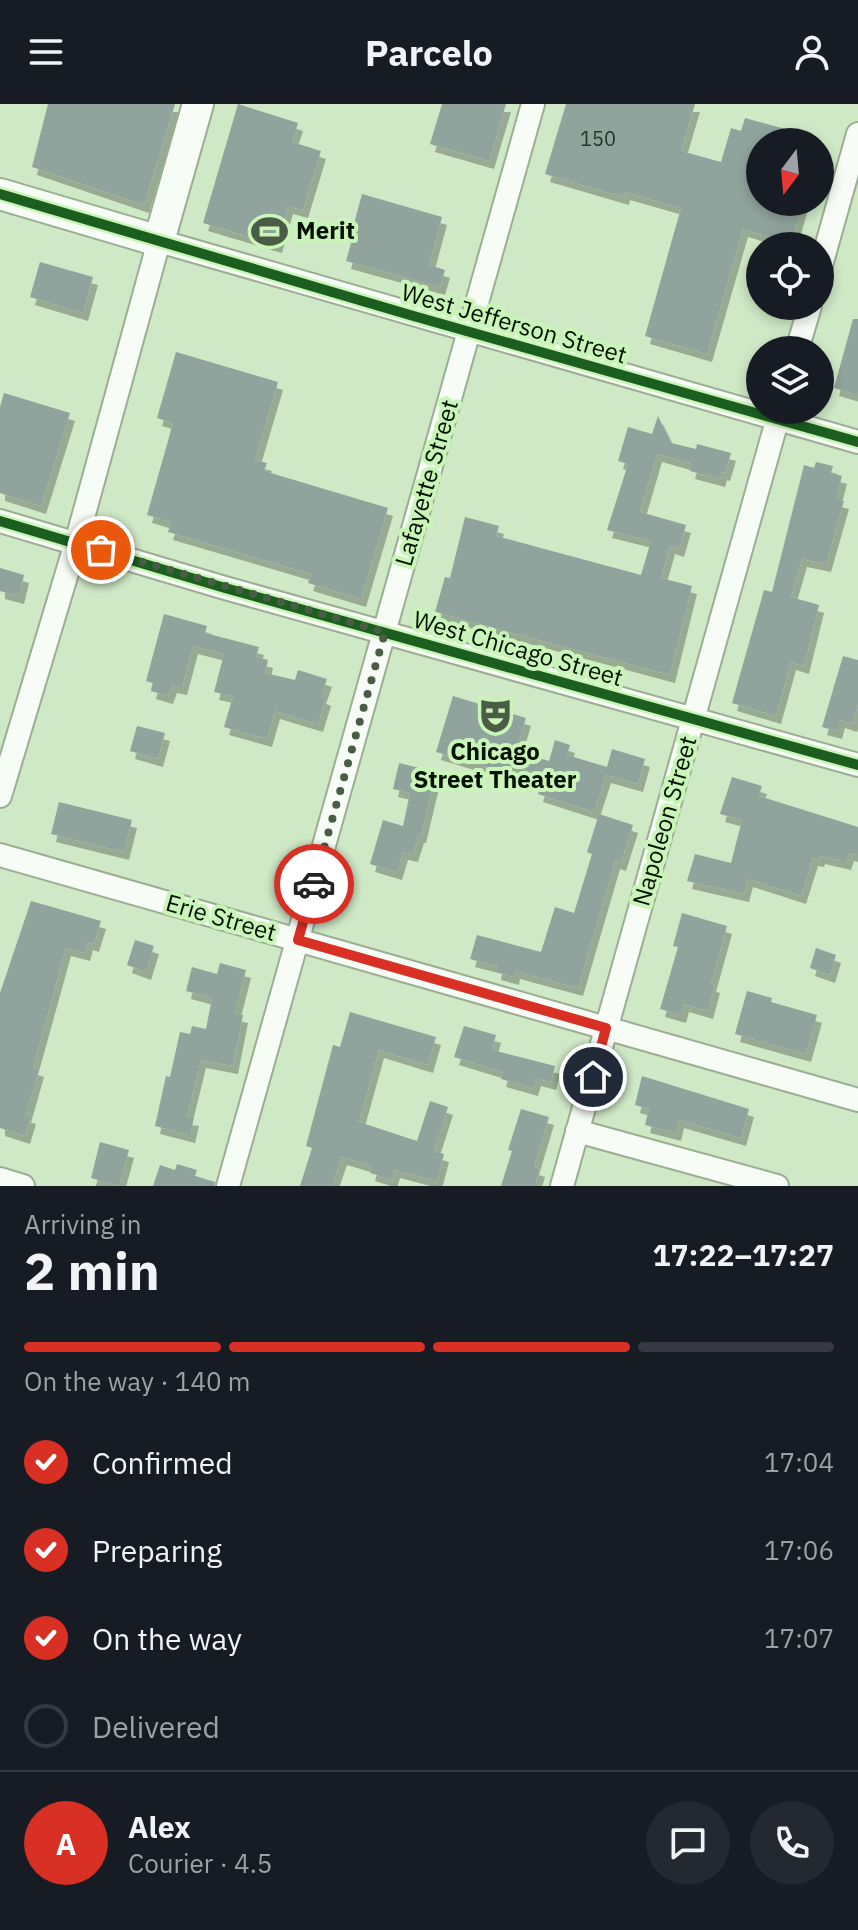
<!DOCTYPE html>
<meta charset="utf-8">
<style>
:root{--surface:#171b24;--page:#242831;--text:#f1f3f6;--muted:#9ea1a6;--line:#363941;--accent:#d93025}
body{margin:0;font-family:"IBM Plex Sans",sans-serif;background:var(--page);color:var(--text);height:100vh;display:flex;flex-direction:column;font-size:30px;white-space:nowrap}
*{box-sizing:border-box;margin:0}
p{font-size:26px;color:var(--muted)}
.icon{flex:none;width:44px;height:44px;fill:none;stroke:currentColor;stroke-width:2;stroke-linecap:round;stroke-linejoin:round}
.map{position:relative;height:1082px;overflow:hidden}
.drawer{display:flex;flex-direction:column;background:var(--surface);flex:1}
.drawer>*{flex:none}
.needle{width:52px;rotate:196deg}
.controls{position:absolute;left:746px;top:24px;display:grid;gap:16px}
.controls a{display:grid;place-items:center;width:88px;height:88px;border-radius:50%;background:var(--surface);box-shadow:0 4px 12px #0003;font-size:40px}
.pin{position:absolute;display:grid;place-items:center;width:68px;height:68px;color:#fff;margin:-34px;border:4px solid #fff;border-radius:50%;box-shadow:0 2px 8px #0007}
.courier{position:absolute;display:grid;place-items:center;width:80px;height:80px;margin:-40px;border:6px solid #d93025;border-radius:50%;background:#fff;color:#222;box-shadow:0 2px 10px #0007}
.head em{font-style:normal;font-weight:700}
.head div{display:flex;flex-direction:column-reverse}
.head{display:flex;align-items:center;justify-content:space-between;height:136px;padding:0 24px}
h1{font-size:52px;font-weight:700;line-height:60px}
.bar{display:grid;grid-template-columns:repeat(4,1fr);gap:12px 8px;align-content:center;height:96px;padding:0 24px}
.bar i{height:10px;border-radius:6px;background:var(--line)}
.bar .active{background:var(--accent)}
.bar p{grid-column:span 4}
.line{display:flex;align-items:center;gap:20px;padding:0 24px;border-top:2px solid var(--line)}
.line div{flex:1}
.round{display:grid;place-items:center;flex:none;width:84px;height:84px;border-radius:42px;background:var(--page)}
ol{padding:0 24px;list-style:none}
li{display:flex;align-items:center;gap:24px;height:88px}
li p{margin-inline-start:auto}
li .icon{padding:8px;border-radius:50%;background:var(--accent);color:#fff;stroke-width:4}
li:last-child{color:var(--muted)}
li i{width:44px;height:44px;border:4px solid var(--line);border-radius:50%}
header{display:flex;justify-content:space-between;align-items:center;height:104px;padding:0 24px;background:var(--surface);font-size:36px;font-weight:700}
.map>svg:first-child{display:block}
</style>
<header><svg class="icon" aria-label="menu" viewBox="0 0 24 24"><path d="M4 6h16M4 12h16M4 18h16"/></svg>Parcelo<svg class="icon" aria-label="person" viewBox="0 0 24 24"><circle cx="12" cy="8" r="4"/><path d="M4 21q1-7 8-7t8 7"/></svg></header>
<div class="map">
<svg width="858" height="1082" viewBox="0 0 858 1082">
<defs>
<filter id="shadow"><feDropShadow dx="5" dy="8" stdDeviation="0" flood-color="#0004"/></filter>
</defs>
<rect width="100%" height="100%" fill="#cfe8c6"/>
<g fill="#90a39d" filter="url(#shadow)">
<path d="M48 0H175L144 101 32 63Z"/>
<path d="M238 0 298 19 292 38 321 47 303 106 288 102 277 141 203 119Z"/>
<path d="M442 0H506L489 57 430 40Z"/>
<path d="M566 0H695L681 47 721 58 731 24 741 27 745 14 814 33 813 38H760V98H803L791 139 743 125 707 250 645 232 681 104 625 88 624 93 545 70Z"/>
<path d="M362 90 442 113 429 161 445 166 440 183 346 157 351 139 349 138Z"/>
<path d="M40 158 93 173 83 209 30 193Z"/>
<path d="M853 215H858V291L834 284Z"/>
<path d="M176 248 278 278 255 356 267 359 264 367 388 404 361 495 308 479 311 470 168 428 171 418 147 411 173 319 157 314Z"/>
<path d="M4 289 70 309 41 402 0 389V303Z"/>
<path d="M658 312 671 339 696 345 697 340 731 349 725 369 722 368 720 375 690 367 692 360 657 350 640 408 686 421 679 445 670 442 661 474 692 482 670 571 435 508 445 473 450 474 465 413 499 422 496 432 641 471 651 437 607 426 628 360 618 357 628 323 652 330Z"/>
<path d="M816 358 833 362 831 369 842 372 836 395 844 397 826 460 802 455 791 493 819 501 804 562 791 558 776 612 732 599 764 486 772 488 804 361 814 364Z"/>
<path d="M0 464 24 471 19 492 0 487Z"/>
<path d="M164 510 207 522 205 529 259 543 256 553 268 556 265 569 295 576 298 566 327 575 321 592 326 594 318 620 275 607 267 635 224 623 233 592 214 588 224 550 193 542 182 583 172 581 168 592 151 587 153 579 146 577Z"/>
<path d="M843 552 858 556V600L852 620 840 616 837 627 822 623Z"/>
<path d="M453 592 526 614 516 647 549 657 555 636 570 641 567 651 607 663 612 645 645 655 638 680 606 671 594 708 538 690 544 671 512 662 509 670 436 648Z"/>
<path d="M137 622 165 629 158 655 130 647Z"/>
<path d="M399 659 436 668 421 731H419L413 750 403 748 397 768 370 760 383 716 403 722 410 689 393 685Z"/>
<path d="M732 673 762 682 759 692 858 723V751L849 749 846 758 820 752 819 755 813 754 801 792 748 775 744 790 687 777 695 750 731 759 742 716 720 710Z"/>
<path d="M59 698 132 716 124 748 51 730Z"/>
<path d="M599 710 633 721 621 759 615 757 578 884 515 867 514 873 496 868 497 862 470 855 477 831 541 848 555 803 574 809 592 750 587 748Z"/>
<path d="M31 797 101 817 94 840 88 838 85 849 66 844 33 963 39 965 26 1011 31 1012 25 1032 0 1024V889Z"/>
<path d="M682 809 727 822 711 880 715 881 708 907 684 900 681 911 660 905 678 843 673 842Z"/>
<path d="M135 836 154 842 146 868 127 861Z"/>
<path d="M816 844 836 851 830 871 810 864Z"/>
<path d="M220 859 246 866 235 909 243 911 233 962 201 956 187 1013 194 1014 190 1031 155 1022 166 972 170 973 180 928 190 930 192 922 206 925 212 894 186 887 192 863 217 870Z"/>
<path d="M747 887 772 894 771 898 817 911 806 950 735 930Z"/>
<path d="M350 908 436 933 428 961 379 946 359 1018 417 1037 430 997 448 1003 434 1047 444 1050 437 1077 395 1066 392 1076 370 1069 372 1062 342 1053 332 1082H300L312 1044 306 1042 333 941 340 943Z"/>
<path d="M464 922 496 931 492 946 555 962 551 978 536 974 533 984 501 975 503 968 454 953Z"/>
<path d="M642 972 749 1005 741 1034 679 1016 676 1029 645 1021 649 1005 635 1001Z"/>
<path d="M521 1005 549 1013 534 1063 540 1065 535 1082H501L512 1047 508 1046Z"/>
<path d="M100 1038 129 1046 119 1082 91 1074Z"/>
<path d="M177 1060 197 1066 195 1072 215 1078 214 1082H153L160 1061 175 1066Z"/>
</g>
<g fill="none" stroke-linecap="round" stroke-linejoin="round">
<defs>
<g id="minor">
<path d="M820 165 858 30"/>
<path d="M797 246 810 202"/>
<path d="M0 417 225 484 858 661"/>
<path d="M0 692 76 439 159 137 858 338"/>
<path d="M0 751 858 996"/>
<path d="M577 1027 777 1082"/>
<path d="M0 1075 23 1082"/>
<path d="M228 1082 533 0"/>
<path d="M562 1082 780 306"/>
</g>
<path id="secondary" d="M0 90 159 137 198 0"/>
</defs>
<use href="#minor" stroke="#9bae94" stroke-width="26"/>
<use href="#secondary" stroke="#9bae94" stroke-width="34"/>
<use href="#minor" stroke="#f8fcf6" stroke-width="22"/>
<use href="#secondary" stroke="#f8fcf6" stroke-width="30"/>
<defs>
<g id="cycleway">
<path d="M0 90 410 211 858 338"/>
<path d="M0 417 225 484 858 661"/>
</g>
</defs>
<use href="#cycleway" stroke="#c9f5b9" stroke-width="15"/>
<use href="#cycleway" stroke="#1b5e20" stroke-width="10"/>
</g>
<g fill="none" stroke-linecap="round" stroke-linejoin="round">
<path stroke="#4a5c45" stroke-width="8" stroke-dasharray="0 14.4" d="M101 446 385 528 314 780"/>
<path stroke="#d93025" stroke-width="10" d="M314 780 298 836 606 924 593 973"/>
</g>
<defs>
<symbol id="stadium-bare" viewBox="-9 -9 18 18"><path d="M0-5a6.5 5 0 1 0 0 10a6.5 5 0 1 0 0-10ZM-3.5-1.8h7v3.6h-7Z" fill="#4a5c45" stroke="#c9f5b9" stroke-width="2.5" paint-order="stroke"/></symbol>
<symbol id="theatre-bare" viewBox="-9 -9 18 18"><path d="M-5-5.5Q0-4 5-5.5V0Q5 5 0 6Q-5 5-5 0ZM-3.3-2.5H-1v1.5H-3.3ZM1-2.5H3.3v1.5H1ZM-2.8 1Q0 5.5 2.8 1Z" fill="#4a5c45" stroke="#c9f5b9" stroke-width="2.5" paint-order="stroke"/></symbol>
</defs>
<g fill-rule="evenodd">
<use href="#stadium-bare" x="244" y="102" width="51" height="51"/>
<use href="#theatre-bare" x="470" y="586" width="51" height="51"/>
</g>
<g text-anchor="middle" stroke-width="8" stroke-linejoin="round" paint-order="stroke">
<g font-size="20" fill="#263527">
<text x="598" y="42">150</text>
</g>
<g font-size="24" font-weight="bold" fill="#031000" stroke="#c9f5b9" text-anchor="start">
<text x="296" y="135">Merit</text>
<text x="495" y="656" text-anchor="middle">Chicago<tspan x="495" dy="28">Street Theater</tspan></text>
</g>
<g font-size="24" fill="#031000" stroke="#c9f5b9">
<text transform="translate(514 220) rotate(16)" y="8">West Jefferson Street</text>
<text transform="translate(427 379) rotate(-74)" y="8">Lafayette Street</text>
<text transform="translate(518 545) rotate(16)" y="8">West Chicago Street</text>
<text transform="translate(665 717) rotate(-74)" y="8">Napoleon Street</text>
<text transform="translate(221 814) rotate(16)" y="8">Erie Street</text>
</g>
</g>
</svg>
<div class="controls">
<a><svg class="needle" viewBox="-14 -14 28 28"><path d="M0-13l5 13h-10z" fill="#e53935"/><path d="M0 13l5-13h-10z" fill="#9ea1a6"/></svg></a>
<a><svg class="icon" aria-label="locate" viewBox="0 0 24 24"><circle cx="12" cy="12" r="6"/><path d="M12 2v4M12 18v4M2 12h4M18 12h4"/></svg></a>
<a><svg class="icon" aria-label="layers" viewBox="0 0 24 24"><path d="M12 4l9 5-9 5-9-5zM3 14l9 5 9-5"/></svg></a>
</div>
<div class="pin" style="left:101px;top:446px;background:#ea580c"><svg class="icon" aria-label="bag" viewBox="0 0 24 24"><path d="M5 8h14l-1 12H6zM9 8a3 3 0 0 1 6 0"/></svg></div>
<div class="pin" style="left:593px;top:973px;background:#1f2937"><svg class="icon" aria-label="home" viewBox="0 0 24 24"><path d="M3 11l9-7 9 7M6 9v11h12V9"/></svg></div>
<div class="courier" style="left:314px;top:780px"><svg class="icon" aria-label="car" viewBox="0 0 24 24"><path d="M5 17H2v-5l4-1 3-4h7l3 4 3 1v5h-3M9 17h6M6 11h13"/><circle cx="7" cy="17" r="2"/><circle cx="17" cy="17" r="2"/></svg></div>
</div>
<section class="drawer">
<div class="head"><div><h1>2 min</h1><p>Arriving in</p></div><em>17:22–17:27</em></div>
<div class="bar"><i class="active"></i><i class="active"></i><i class="active"></i><i></i><p>On the way · 140 m</p></div>
<ol>
<li><svg class="icon" aria-label="check" viewBox="0 0 24 24"><path d="M5 12l5 5 9-10"/></svg>Confirmed<p>17:04</p></li>
<li><svg class="icon" aria-label="check" viewBox="0 0 24 24"><path d="M5 12l5 5 9-10"/></svg>Preparing<p>17:06</p></li>
<li><svg class="icon" aria-label="check" viewBox="0 0 24 24"><path d="M5 12l5 5 9-10"/></svg>On the way<p>17:07</p></li>
<li><i></i>Delivered</li>
</ol>
<div class="line" style="height:144px"><b class="round" style="background:var(--accent);color:#fff">A</b><div><b>Alex</b><p>Courier · 4.5</p></div><a class="round"><svg class="icon" aria-label="chat" viewBox="0 0 24 24"><path d="M4 5h16v11H9l-5 4z"/></svg></a><a class="round"><svg class="icon" aria-label="phone" viewBox="0 0 24 24"><path d="M5 4h4l2 5-3 2q2 4 5 5l2-3 5 2v4C11 20 4 13 5 4z"/></svg></a></div>
</section>
